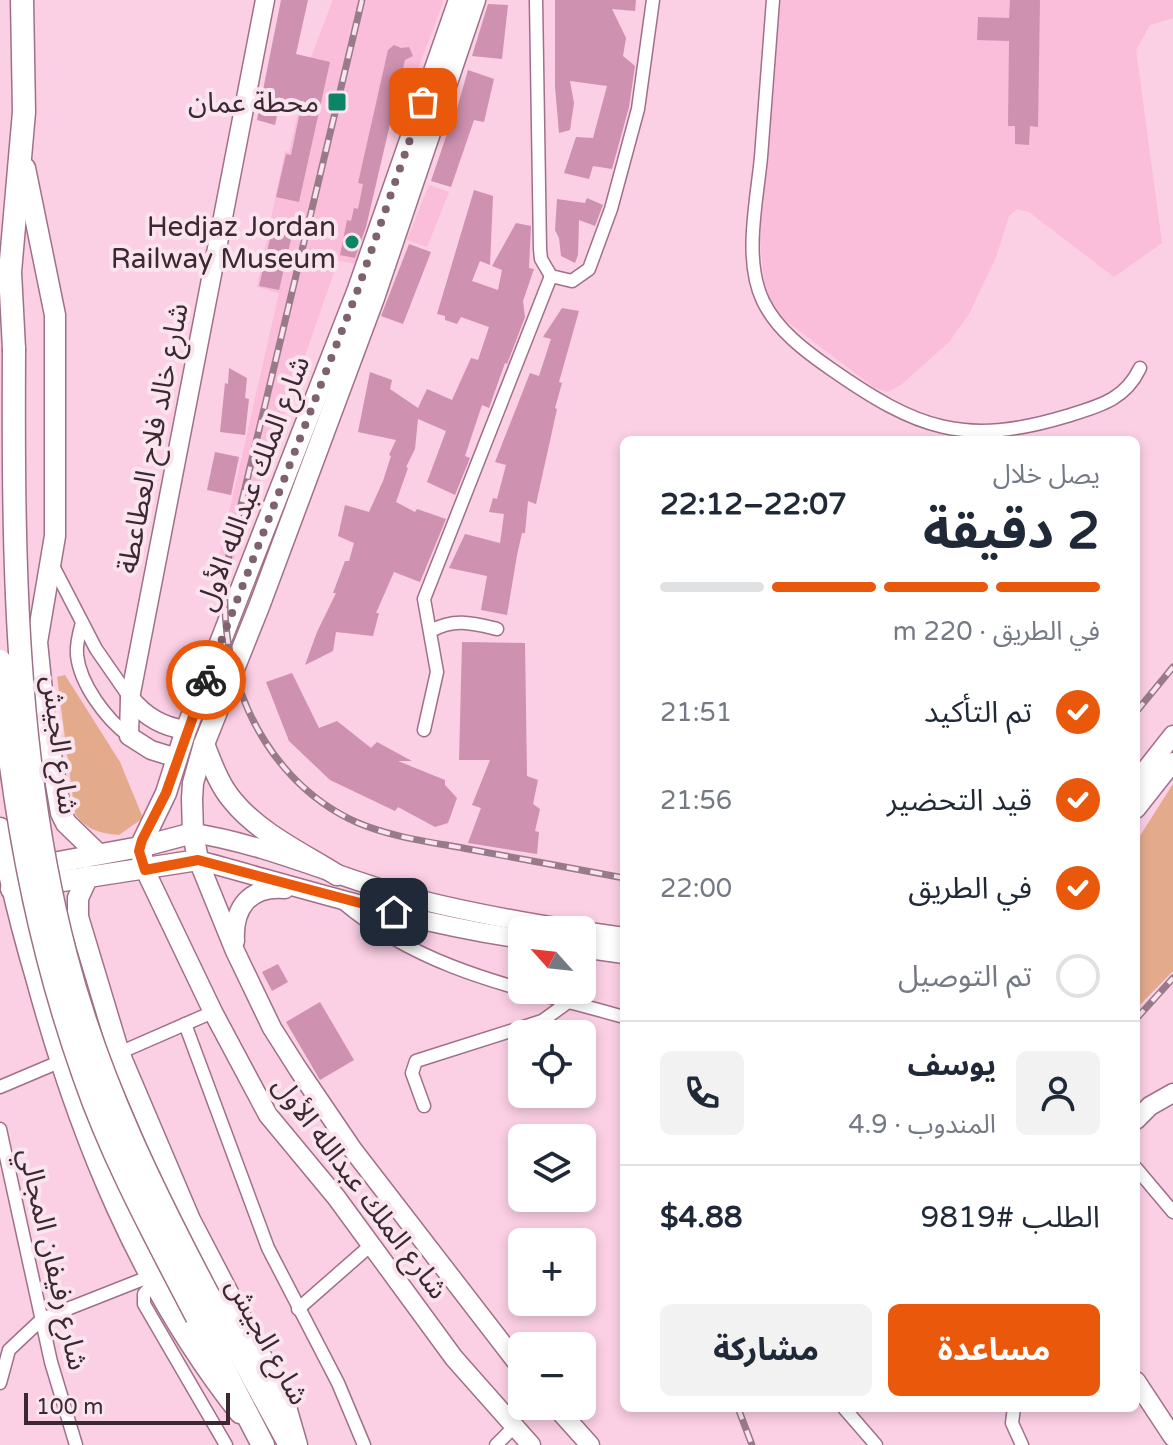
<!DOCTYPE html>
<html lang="ar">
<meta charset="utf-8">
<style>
:root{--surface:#fff;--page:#f2f2f3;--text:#1f2937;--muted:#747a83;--line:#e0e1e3;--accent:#ea580c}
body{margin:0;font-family:"Varela Round","Noto Sans Arabic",sans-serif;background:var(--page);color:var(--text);direction:rtl;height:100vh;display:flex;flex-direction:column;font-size:30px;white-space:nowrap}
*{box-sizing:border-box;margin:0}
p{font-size:26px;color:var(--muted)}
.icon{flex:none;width:44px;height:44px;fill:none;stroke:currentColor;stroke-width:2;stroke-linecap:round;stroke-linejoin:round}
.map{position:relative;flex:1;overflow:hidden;direction:ltr}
.side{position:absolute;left:620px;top:436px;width:520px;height:976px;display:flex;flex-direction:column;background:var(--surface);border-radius:12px;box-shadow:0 4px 12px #0003;direction:rtl}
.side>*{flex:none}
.needle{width:52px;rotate:297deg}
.fabs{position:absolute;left:508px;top:916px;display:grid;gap:16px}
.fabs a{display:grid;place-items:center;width:88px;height:88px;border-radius:12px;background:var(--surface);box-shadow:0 4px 12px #0003;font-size:40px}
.scale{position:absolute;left:24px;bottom:20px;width:206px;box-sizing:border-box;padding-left:8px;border:4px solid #3c2832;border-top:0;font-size:22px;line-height:28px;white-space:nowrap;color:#3c2832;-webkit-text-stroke:6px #fae4ee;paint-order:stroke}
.pin{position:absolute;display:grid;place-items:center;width:68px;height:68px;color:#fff;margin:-34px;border-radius:16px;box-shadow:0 4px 12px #0006}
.courier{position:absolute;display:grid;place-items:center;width:80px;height:80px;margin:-40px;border:6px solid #ea580c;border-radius:50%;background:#fff;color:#222;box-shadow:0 2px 10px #0007}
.headline em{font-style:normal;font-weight:700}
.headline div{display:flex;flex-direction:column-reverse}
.headline{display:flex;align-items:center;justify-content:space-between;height:136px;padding:0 40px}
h1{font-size:52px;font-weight:700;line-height:60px}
.bar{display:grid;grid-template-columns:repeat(4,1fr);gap:12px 8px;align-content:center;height:96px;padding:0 40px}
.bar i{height:10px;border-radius:6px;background:var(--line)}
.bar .selected{background:var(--accent)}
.bar p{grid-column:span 4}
.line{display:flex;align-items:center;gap:20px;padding:0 40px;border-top:2px solid var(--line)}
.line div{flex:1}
.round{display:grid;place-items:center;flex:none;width:84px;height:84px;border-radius:12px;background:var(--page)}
ol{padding:0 40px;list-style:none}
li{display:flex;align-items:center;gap:24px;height:88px}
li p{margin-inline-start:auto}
li .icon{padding:8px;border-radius:50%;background:var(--accent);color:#fff;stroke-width:4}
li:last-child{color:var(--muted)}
li i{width:44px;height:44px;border:4px solid var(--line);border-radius:50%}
.button{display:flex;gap:16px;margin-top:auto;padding:16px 40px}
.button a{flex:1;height:92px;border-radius:12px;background:var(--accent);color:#fff;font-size:32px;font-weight:700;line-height:92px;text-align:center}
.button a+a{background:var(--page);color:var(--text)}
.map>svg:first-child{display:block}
</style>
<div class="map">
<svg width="1173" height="1445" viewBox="0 0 1173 1445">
<rect width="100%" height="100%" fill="#fbcfe4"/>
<g fill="#fabdda">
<path d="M333 0H444L401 114 392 112 357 264 338 261 233 561 219 557 279 293 257 287 285 151 289 152 311 57Z"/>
<path d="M779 0H1173V18L1150 25 1136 50 1162 243 1114 277 1029 212 1017 209 1009 216 996 257 969 314 949 342 902 384 888 392 875 388 781 317 765 291 760 240 762 195Z"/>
<path d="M429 185 449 192 427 247 407 240Z"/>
</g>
<g fill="#e3aa8b">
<path d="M65 675 120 762 143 818 119 835C99 833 87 830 75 814L57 677Z"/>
<path d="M1173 784V971L1136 1009V842Z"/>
</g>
<g fill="#ce91af">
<path d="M281 0H308L296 54 330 62 299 202 276 197 286 154 291 155 301 107 280 102 275 125 257 120Z"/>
<path d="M555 0H636L635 11 612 9 626 38 623 56 635 66 629 107 612 169 593 166 589 179 564 173 576 137 593 138 607 86 570 81 574 103 570 130 559 133 555 87Z"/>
<path d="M1010 0H1040L1038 127 1030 126 1029 145 1015 144V126H1008L1009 41 977 40 978 17 1009 18Z"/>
<path d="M488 4 508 5 502 59 472 56Z"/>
<path d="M394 45 401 48 409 47 413 56 405 60 366 227 355 258 340 255 347 220 351 221 354 208 358 209 363 184 358 183 388 50Z"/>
<path d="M468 70 494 79 484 122 474 120 451 187 431 181 450 125 452 126Z"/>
<path d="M474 190 493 196 490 265 480 261 472 281 498 290 502 270 492 266 516 223 531 226 529 268 534 269 523 301 525 317 507 364 505 363 489 408 482 405 465 456 470 458 455 495 427 482 446 431 418 419 415 449 406 467 408 468 396 502 415 512 417 509 446 519 420 582 394 572 376 613H379L373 636 336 632 333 651 305 665 317 632 336 593H333L345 561H349L354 543 338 536 345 505 369 512 383 481 391 456 389 455 396 440 358 432 370 372 392 380 390 389 418 408 427 389 452 400 471 358 478 360 489 327 461 317 457 324 445 320V316L437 314Z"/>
<path d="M587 198 603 205 595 226 579 220 578 255 575 263 561 256 559 238 555 230 557 199 585 203Z"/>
<path d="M274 222 294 227 279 290 259 286Z"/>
<path d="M409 244 431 252 403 324 381 316Z"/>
<path d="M562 308 579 311 559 382 562 383 555 408 557 409 536 504 528 501 525 533H522L517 555 507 615 481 610 487 576 449 568 465 534 500 543 504 514 489 512 493 498 497 499 506 465 495 462 530 373 539 376 551 339 543 337Z"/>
<path d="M229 368 247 378 245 398 249 399 245 435 220 432 225 383 228 384Z"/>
<path d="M215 452 239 457 231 495 207 490Z"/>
<path d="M462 642 525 643 527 776 538 780 533 804 540 809 535 831 539 832 537 854 468 843 481 808 472 805 490 760H459Z"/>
<path d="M292 673 319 728 337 721 371 748 377 742 412 761H398L445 780V785L457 798 448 823 435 827 398 807 395 811 330 780 289 741 266 682Z"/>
<path d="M278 964 288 982 272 991 262 972Z"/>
<path d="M320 1002 354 1060 320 1080 286 1022Z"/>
</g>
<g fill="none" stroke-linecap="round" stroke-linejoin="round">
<defs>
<g id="street">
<path d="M536 0 540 249 541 259 551 276 572 281 589 269 611 209 638 109 653 0"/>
<path d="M773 0C769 52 765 105 761 157 757 201 743 259 763 301 777 330 805 351 831 369 917 429 964 447 1067 416 1099 406 1125 400 1140 368"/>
<path d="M52 564 96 649 130 698"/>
<path d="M82 623C79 633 76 644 77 655 80 684 106 719 129 736"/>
<path d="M431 631C454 618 472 623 497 629"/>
<path d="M424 730 437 672 424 599 551 276"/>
<path d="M343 903C426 973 523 988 624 1017"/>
<path d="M185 1024 268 1248 338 1383 364 1445"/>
<path d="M119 1053 213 1012"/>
<path d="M0 1087 59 1062"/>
<path d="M424 1106 412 1073 416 1061 542 1021 567 1003"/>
<path d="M0 1129 51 1362 76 1445"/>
<path d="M1136 1168 1173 1212"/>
<path d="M154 1282 144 1294V1304L226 1445"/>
<path d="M298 1309 371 1245"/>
<path d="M0 1383 9 1350 42 1319 151 1276"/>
<path d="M844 1408 876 1445"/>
<path d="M1014 1408 1012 1423 1022 1445"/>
<path d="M496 1445 514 1427"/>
</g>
<g id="secondary">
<path d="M130 698C145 717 163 727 186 730"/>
<path d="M177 758 151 750 129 736 130 698 265 0"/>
<path d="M1136 782 1173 735"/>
<path d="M1136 809 1173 762"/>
<path d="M193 833C265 844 335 876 405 896 461 911 517 921 574 930"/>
<path d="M198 860 235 951 272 1028 298 1069 353 1150 522 1369"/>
<path d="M198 860C305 889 412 923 522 939"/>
<path d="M145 870 213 1012 268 1115 336 1197 454 1358 531 1445"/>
<path d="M582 931 624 937"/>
<path d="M235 941C233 907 250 886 285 889"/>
<path d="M582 948 624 954"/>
<path d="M1136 1120 1150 1106 1173 1093"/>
<path d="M1136 1381 1173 1437"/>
<path d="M555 1406 590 1445"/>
</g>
<g id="primary">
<path d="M25 168 55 315V536L37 642 45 720 61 813 66 823 98 854"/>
<path d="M204 744C212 764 219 785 233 801 259 833 302 853 337 875"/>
<path d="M0 828C9 880 22 930 37 981 79 1135 140 1287 240 1413"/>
<path d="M31 867 140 847 193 833"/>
<path d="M145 870 140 847 166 793 186 730 357 292 459 0"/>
<path d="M88 876 78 898V917L119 1053 190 1220 284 1400 297 1445"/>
<path d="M11 889 198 860 193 833 192 799 193 783 204 744 260 604 374 298 475 0"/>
</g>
<g id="highway">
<path d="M14 349 10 272 24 112 22 0"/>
<path d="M214 1306 290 1445"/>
<path d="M197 1317 263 1445"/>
</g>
</defs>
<use href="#street" stroke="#a17088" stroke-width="15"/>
<use href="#secondary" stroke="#a17088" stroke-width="21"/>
<use href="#primary" stroke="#a17088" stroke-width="23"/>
<use href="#highway" stroke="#a17088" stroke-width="25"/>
<use href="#street" stroke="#fff" stroke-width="12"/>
<use href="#secondary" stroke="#fff" stroke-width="18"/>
<use href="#primary" stroke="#fff" stroke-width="20"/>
<use href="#highway" stroke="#fff" stroke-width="22"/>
<defs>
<g id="rail">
<path d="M362 0 229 555C210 658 257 777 356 822 390 837 431 842 468 849 520 859 572 868 624 878"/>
<path d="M1136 712 1173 667"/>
<path d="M1136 1019 1173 978"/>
<path d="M738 1408 752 1445"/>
</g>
</defs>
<use href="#rail" stroke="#997a89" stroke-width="7"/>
<use href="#rail" stroke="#fae4ee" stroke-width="4" stroke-dasharray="12" stroke-linecap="butt"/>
<defs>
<g id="highway-bridge">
<path d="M14 349C13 552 14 758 66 956 98 1080 154 1193 214 1306"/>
<path d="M0 661C11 802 36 941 84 1076 113 1160 156 1238 197 1317"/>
</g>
</defs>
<use href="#highway-bridge" stroke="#a17088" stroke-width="25" stroke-linecap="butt"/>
<use href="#highway-bridge" stroke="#fff" stroke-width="22"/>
</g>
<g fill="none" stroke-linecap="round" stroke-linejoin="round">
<path stroke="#7f6270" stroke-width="8" stroke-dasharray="0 14.4" d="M206 680 357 292 423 102"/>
<path stroke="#ea580c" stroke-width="10" d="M206 680 166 793 142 840 139 851 145 870 198 860 394 912"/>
</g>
<g fill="#0b8566" stroke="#fae4ee" stroke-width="3">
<rect x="327" y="92" width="20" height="20" rx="4"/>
<circle cx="352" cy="242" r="8"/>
</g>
<g text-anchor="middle" stroke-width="8" stroke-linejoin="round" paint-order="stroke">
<g font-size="28" fill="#3c2832" stroke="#fae4ee" text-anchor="end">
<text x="319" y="112">محطة عمان</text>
<text x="336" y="236">Hedjaz Jordan<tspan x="336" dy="32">Railway Museum</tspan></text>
</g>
<g font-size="28" fill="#3c2832" stroke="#fae4ee">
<text transform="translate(152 438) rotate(-79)" y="10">شارع خالد فلاح العطاعطة</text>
<text transform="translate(252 483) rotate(-69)" y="10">شارع الملك عبدالله الأول</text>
<text transform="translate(61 745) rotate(83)" y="10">شارع الجيش</text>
<text transform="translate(361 1187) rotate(53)" y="10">شارع الملك عبدالله الأول</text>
<text transform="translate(54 1259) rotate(77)" y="10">شارع رفيفان المجالي</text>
<text transform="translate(268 1341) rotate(61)" y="10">شارع الجيش</text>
</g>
</g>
</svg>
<div class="fabs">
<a><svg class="needle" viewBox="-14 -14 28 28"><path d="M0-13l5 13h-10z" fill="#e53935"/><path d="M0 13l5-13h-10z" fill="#747a83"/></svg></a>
<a><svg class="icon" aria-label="locate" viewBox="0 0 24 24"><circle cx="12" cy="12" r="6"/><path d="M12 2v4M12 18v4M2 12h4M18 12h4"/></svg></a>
<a><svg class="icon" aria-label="layers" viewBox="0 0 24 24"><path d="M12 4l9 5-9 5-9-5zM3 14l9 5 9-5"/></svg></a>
<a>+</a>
<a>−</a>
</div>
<div class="scale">100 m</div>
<div class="pin" style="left:423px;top:102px;background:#ea580c"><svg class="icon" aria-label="bag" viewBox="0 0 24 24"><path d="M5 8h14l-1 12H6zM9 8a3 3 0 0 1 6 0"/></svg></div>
<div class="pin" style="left:394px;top:912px;background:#1f2937"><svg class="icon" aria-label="home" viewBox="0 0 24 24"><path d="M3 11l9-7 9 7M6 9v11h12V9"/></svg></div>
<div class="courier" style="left:206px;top:680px"><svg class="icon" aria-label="bike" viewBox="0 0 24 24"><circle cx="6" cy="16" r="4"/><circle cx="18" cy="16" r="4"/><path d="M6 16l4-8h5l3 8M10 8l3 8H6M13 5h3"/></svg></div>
<section class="side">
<div class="headline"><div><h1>2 دقيقة</h1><p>يصل خلال</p></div><em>22:07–22:12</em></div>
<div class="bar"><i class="selected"></i><i class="selected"></i><i class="selected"></i><i></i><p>في الطريق · 220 m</p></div>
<ol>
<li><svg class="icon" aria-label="check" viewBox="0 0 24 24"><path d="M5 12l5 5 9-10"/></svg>تم التأكيد<p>21:51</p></li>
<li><svg class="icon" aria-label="check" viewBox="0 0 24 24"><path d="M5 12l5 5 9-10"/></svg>قيد التحضير<p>21:56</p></li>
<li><svg class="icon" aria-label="check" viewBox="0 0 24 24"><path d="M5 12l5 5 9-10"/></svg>في الطريق<p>22:00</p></li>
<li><i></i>تم التوصيل</li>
</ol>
<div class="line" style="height:144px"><a class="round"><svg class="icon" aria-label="person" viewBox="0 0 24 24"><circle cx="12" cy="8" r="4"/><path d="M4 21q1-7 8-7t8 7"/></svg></a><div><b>يوسف</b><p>المندوب · 4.9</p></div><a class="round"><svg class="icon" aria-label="phone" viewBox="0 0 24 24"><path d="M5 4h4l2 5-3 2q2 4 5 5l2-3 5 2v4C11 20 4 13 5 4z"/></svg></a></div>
<div class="line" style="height:104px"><div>الطلب #9819</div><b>$4.88</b></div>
<div class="button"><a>مساعدة</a><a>مشاركة</a></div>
</section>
</div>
